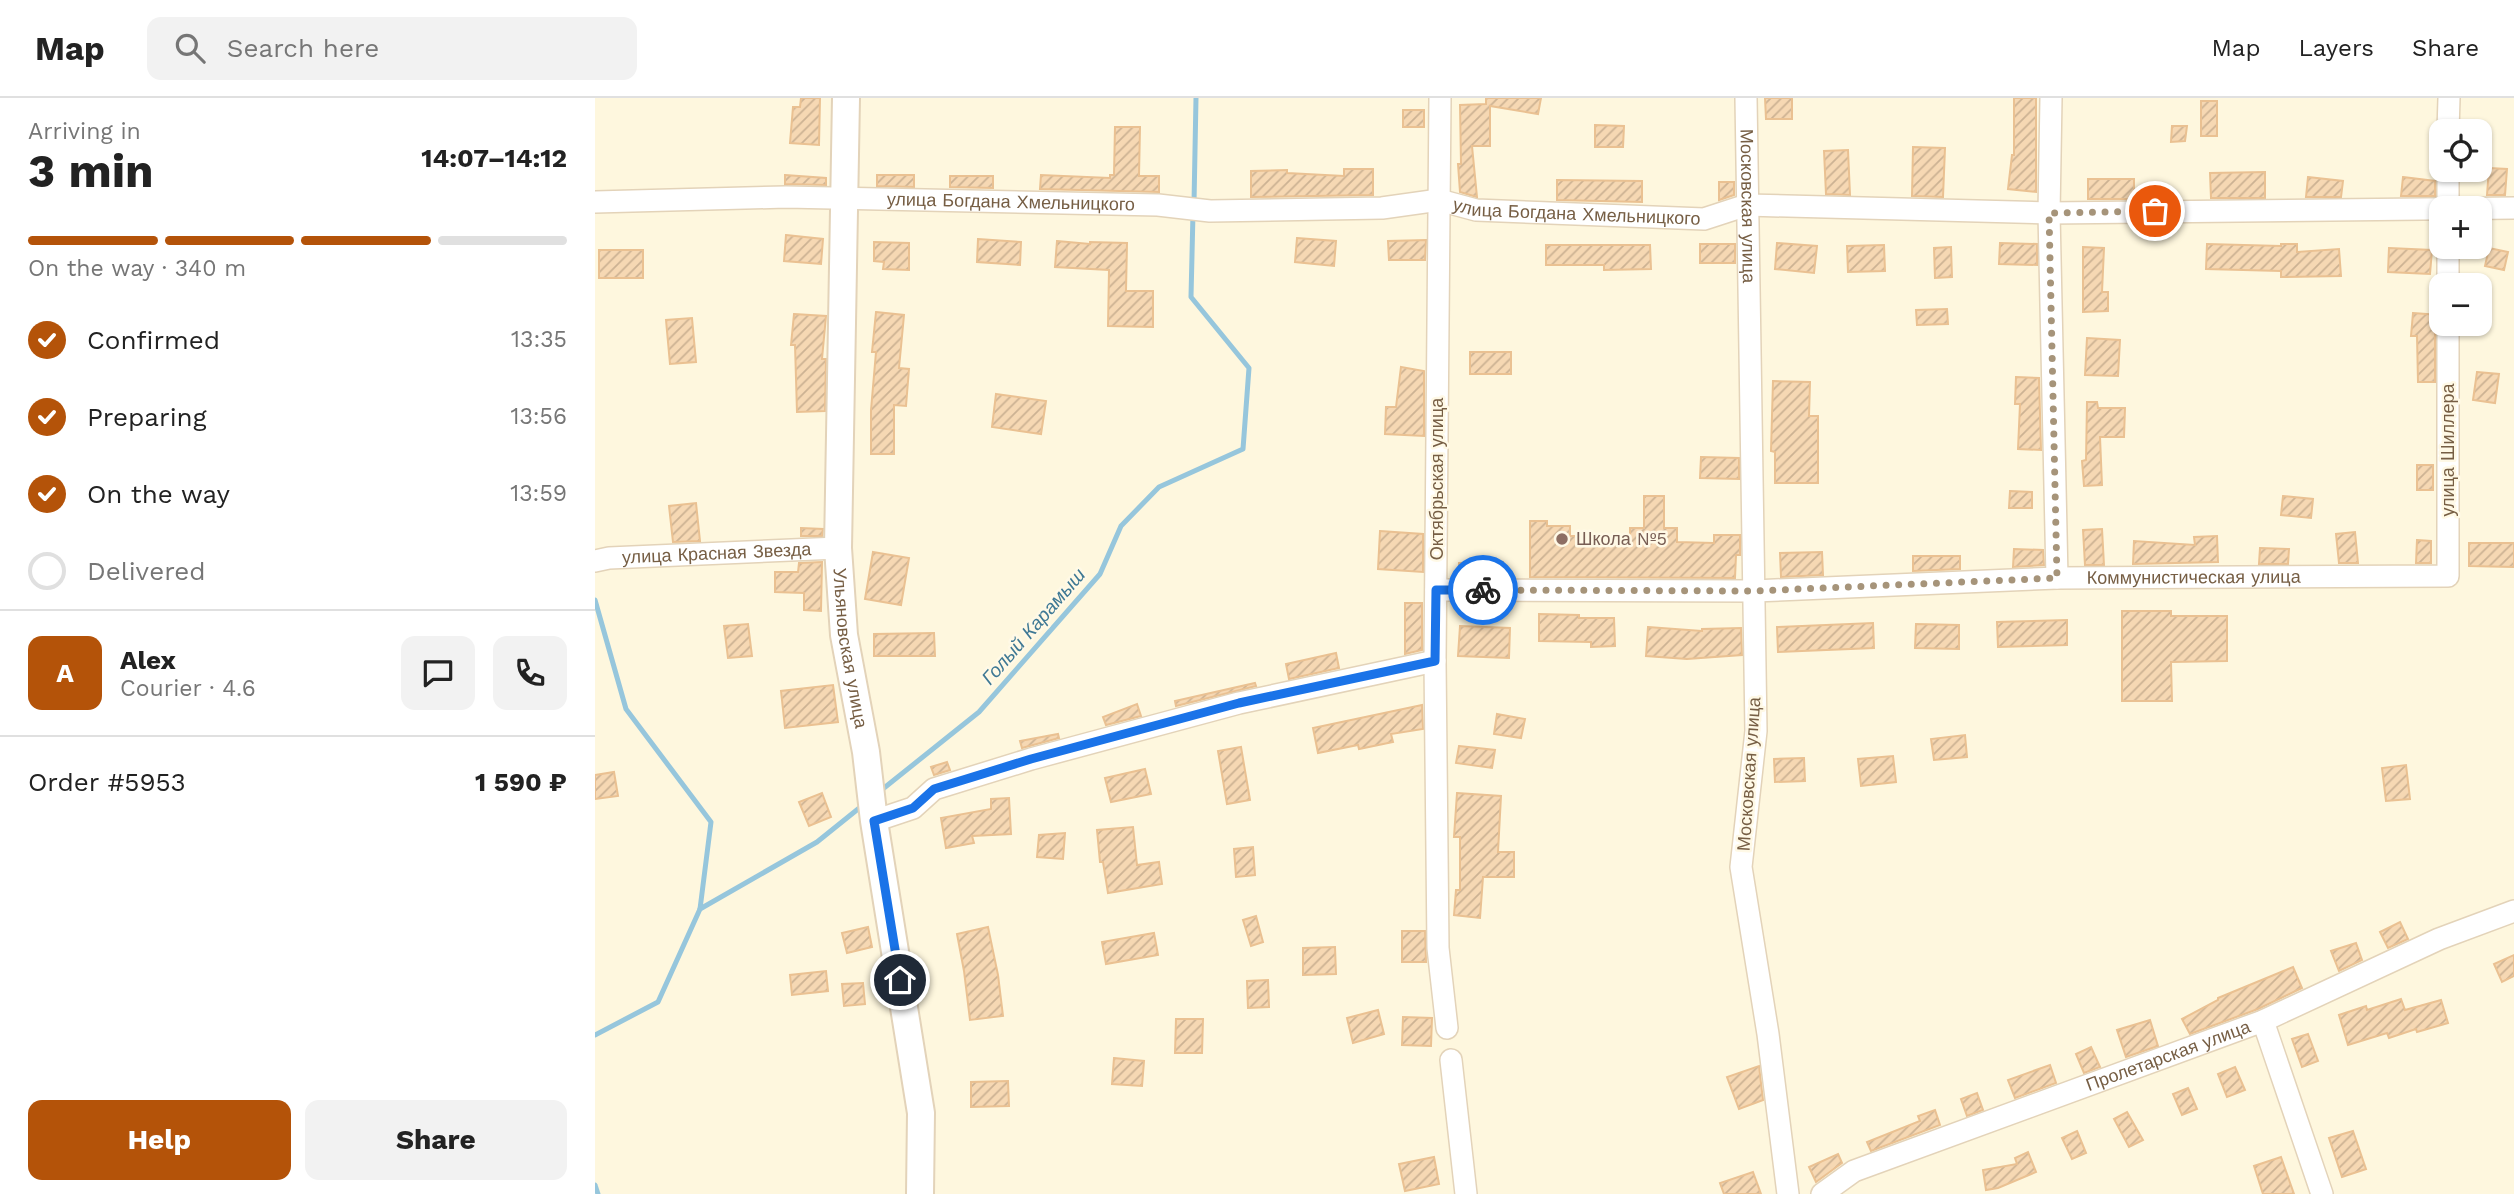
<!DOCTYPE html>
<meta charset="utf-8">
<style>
:root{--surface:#fff;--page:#f2f2f2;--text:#222;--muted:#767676;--line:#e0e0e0;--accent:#b45309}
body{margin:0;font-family:"Work Sans",sans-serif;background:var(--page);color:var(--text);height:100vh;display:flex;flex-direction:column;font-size:26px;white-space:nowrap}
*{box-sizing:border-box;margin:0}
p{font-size:23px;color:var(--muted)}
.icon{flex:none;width:38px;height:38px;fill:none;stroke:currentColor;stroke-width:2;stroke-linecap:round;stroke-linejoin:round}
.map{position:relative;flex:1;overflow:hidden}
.drawer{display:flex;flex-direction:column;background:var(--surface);width:595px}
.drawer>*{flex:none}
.fabs{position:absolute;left:1834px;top:21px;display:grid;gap:14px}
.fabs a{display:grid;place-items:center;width:63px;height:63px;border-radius:14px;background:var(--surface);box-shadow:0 2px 5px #0004;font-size:35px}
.pin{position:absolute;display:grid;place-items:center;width:60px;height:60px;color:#fff;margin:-30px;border:4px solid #fff;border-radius:50%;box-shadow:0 2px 7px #0007}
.courier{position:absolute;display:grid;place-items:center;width:70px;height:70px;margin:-35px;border:5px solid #1a73e8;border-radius:50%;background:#fff;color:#222;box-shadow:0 2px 9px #0007}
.headline em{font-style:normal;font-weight:700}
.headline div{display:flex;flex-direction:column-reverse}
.headline{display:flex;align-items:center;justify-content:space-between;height:119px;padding:0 28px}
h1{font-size:46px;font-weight:700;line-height:52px}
.bar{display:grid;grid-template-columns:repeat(4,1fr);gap:10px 7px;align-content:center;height:84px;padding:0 28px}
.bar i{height:9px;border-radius:5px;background:var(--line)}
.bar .selected{background:var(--accent)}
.bar p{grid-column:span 4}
.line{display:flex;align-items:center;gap:18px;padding:0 28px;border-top:2px solid var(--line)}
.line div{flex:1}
.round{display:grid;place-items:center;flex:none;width:74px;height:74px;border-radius:14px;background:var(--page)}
ol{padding:0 28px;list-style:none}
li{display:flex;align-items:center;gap:21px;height:77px}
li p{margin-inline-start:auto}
li .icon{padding:7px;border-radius:50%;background:var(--accent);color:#fff;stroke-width:4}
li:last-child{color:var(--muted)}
li i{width:38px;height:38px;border:4px solid var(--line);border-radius:50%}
.action{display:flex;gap:14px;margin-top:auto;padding:14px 28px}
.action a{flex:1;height:80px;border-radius:14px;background:var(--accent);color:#fff;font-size:28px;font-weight:700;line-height:80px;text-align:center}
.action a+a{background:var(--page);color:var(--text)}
header{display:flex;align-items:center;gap:42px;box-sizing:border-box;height:98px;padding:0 35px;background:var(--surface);border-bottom:2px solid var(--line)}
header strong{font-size:33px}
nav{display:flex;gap:38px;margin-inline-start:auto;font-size:24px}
.search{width:490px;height:63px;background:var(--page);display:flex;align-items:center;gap:18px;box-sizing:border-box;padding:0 24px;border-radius:14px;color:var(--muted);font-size:26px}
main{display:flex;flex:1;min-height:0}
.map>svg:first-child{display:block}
</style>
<header>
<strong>Map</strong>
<div class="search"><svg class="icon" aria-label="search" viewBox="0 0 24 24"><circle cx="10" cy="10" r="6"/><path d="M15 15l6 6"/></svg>Search here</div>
<nav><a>Map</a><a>Layers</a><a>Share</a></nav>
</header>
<main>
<section class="drawer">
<div class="headline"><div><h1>3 min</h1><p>Arriving in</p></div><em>14:07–14:12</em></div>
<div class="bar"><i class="selected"></i><i class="selected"></i><i class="selected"></i><i></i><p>On the way · 340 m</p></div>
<ol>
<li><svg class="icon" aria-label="check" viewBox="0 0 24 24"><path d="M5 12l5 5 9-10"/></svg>Confirmed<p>13:35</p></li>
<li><svg class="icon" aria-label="check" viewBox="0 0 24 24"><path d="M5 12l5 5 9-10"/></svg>Preparing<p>13:56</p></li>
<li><svg class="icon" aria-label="check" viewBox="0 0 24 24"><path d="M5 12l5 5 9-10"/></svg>On the way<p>13:59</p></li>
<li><i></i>Delivered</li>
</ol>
<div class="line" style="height:126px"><b class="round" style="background:var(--accent);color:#fff">A</b><div><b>Alex</b><p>Courier · 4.6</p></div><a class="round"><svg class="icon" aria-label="chat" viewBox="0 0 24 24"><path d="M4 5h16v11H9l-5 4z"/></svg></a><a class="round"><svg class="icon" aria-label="phone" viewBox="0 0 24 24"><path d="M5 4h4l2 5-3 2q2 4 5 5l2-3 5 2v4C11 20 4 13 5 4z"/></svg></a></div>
<div class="line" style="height:91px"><div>Order #5953</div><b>1 590 ₽</b></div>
<div class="action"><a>Help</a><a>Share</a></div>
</section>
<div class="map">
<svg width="1919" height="1096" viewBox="0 0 1919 1096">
<defs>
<pattern id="building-hatch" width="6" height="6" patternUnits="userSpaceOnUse" patternTransform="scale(1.75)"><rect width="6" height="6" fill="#f6d8b3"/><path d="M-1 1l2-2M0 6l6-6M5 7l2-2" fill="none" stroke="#ccb293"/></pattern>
</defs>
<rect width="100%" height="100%" fill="#fef7de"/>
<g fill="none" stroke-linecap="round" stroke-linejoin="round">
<g stroke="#96c6dc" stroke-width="5">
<path d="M599 105 601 0"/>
<path d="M0 502 31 611 116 724 105 811 63 904 0 937"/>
<path d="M284 694 384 614 505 476 526 428 564 389 648 351 654 270 596 199 598 115"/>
<path d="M105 811 222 744 268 707"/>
<path d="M0 1087 3 1096"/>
</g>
</g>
<g fill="url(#building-hatch)" stroke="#eac192" stroke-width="2">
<path d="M206 0H225L224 47 195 45 198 9H205Z"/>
<path d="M891 0H946L943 16 895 8V48H877L882 99 865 94 863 66H866L865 7 891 6Z"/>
<path d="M1170 0H1197V21H1171Z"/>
<path d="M1419 0H1441V94L1413 91 1417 57H1419Z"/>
<rect x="1606" y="3" width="16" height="35"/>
<rect x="808" y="12" width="21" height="17"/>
<path d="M1000 27 1029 28 1028 49H1000Z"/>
<path d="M1577 28H1592L1590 43 1576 44Z"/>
<path d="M520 29H545L544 78H564V94L445 91 446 77 515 80V77H519Z"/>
<path d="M1318 49 1350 50 1348 99 1317 98Z"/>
<path d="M1253 52 1255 97 1231 96 1229 53Z"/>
<path d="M1894 70 1912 71 1910 97H1892Z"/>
<path d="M749 71H778V97L656 99V73L692 72V75L749 78Z"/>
<path d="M1670 74V100H1616L1615 75Z"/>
<path d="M190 77 231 80V87L190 86Z"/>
<path d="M282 77H319V89L282 88Z"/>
<path d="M355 78H398V90L355 89Z"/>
<path d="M1713 79 1748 83 1746 99H1711Z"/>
<path d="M1808 79 1840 83V98H1806Z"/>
<rect x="1493" y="81" width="46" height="20"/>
<path d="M962 82 1047 83V104L962 102Z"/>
<path d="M1124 84H1139V97L1124 102Z"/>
<path d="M191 137 228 141 226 166 189 163Z"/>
<path d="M702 140 741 143 739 168 700 164Z"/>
<path d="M383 141 426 144 425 167 382 164Z"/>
<path d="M831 142 830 162H794L793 143Z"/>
<path d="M462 143 495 146V144L532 145 531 193H558V229L513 228 514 172 460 169Z"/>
<path d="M279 144 314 145V172L288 171 289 164 279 163Z"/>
<path d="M1182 145 1222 148 1219 175 1180 171Z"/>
<path d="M1405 145 1442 146V167L1404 166Z"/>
<rect x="1105" y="146" width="35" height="19"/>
<path d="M1612 146 1686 148V146H1702V154L1744 151 1746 178 1686 179V173L1611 171Z"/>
<path d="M951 147H1055L1056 171 1009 172V167H951Z"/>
<path d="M1289 147 1290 173 1253 174 1252 148Z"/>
<path d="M1356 149 1357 179 1340 180 1339 150Z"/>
<path d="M1488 149 1509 150 1507 194H1513V213L1488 214Z"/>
<path d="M1794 150 1837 152 1835 176 1793 174Z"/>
<path d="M1894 150 1913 154 1909 172 1890 168Z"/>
<rect x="4" y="152" width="44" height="28"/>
<path d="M1352 211 1353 226 1322 227 1321 212Z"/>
<path d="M281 214 309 217 304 270 314 271 311 308 299 307V356H276V312L281 254H277Z"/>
<path d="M1818 215 1844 217 1840 226V284H1823L1822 238H1816Z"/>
<path d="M199 216 231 218 227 261H231L230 313 202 314 200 247H196Z"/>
<path d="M97 220 101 264 75 266 71 222Z"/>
<path d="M1492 240 1525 242 1523 278 1490 277Z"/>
<rect x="875" y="254" width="41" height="22"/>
<path d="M806 269 829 273V338L790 336 791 309H801Z"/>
<path d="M1882 274 1904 276 1900 305 1878 302Z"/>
<path d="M1421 279 1444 280 1446 352 1423 351 1425 306H1420Z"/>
<path d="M1178 283 1215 284 1214 318H1223V385H1180V354L1176 353Z"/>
<path d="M401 296 451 303 446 336 397 329Z"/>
<path d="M1492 304H1502L1503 310H1530L1529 339H1505L1507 387 1489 388 1487 363 1491 362Z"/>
<path d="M1106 359 1144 360V381L1105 380Z"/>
<rect x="1822" y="367" width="16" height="25"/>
<path d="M1415 393 1437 394V410H1414Z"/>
<path d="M1049 398H1069V430H1082V444L1119 445V437H1145V457H1141L1140 480 935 479V423H952V428H975V438H999V445H1035V430H1049Z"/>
<path d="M1688 398 1718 401 1716 420 1686 417Z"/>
<path d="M101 405 105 443 78 444 74 408Z"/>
<path d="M206 430 228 431 227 438H206Z"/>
<path d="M1507 431 1509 467H1490L1488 432Z"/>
<path d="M785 433 828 436V474L783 471Z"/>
<path d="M1760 434 1763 465H1744L1741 436Z"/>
<path d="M1622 438 1623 464 1538 466 1539 443 1600 447 1599 439Z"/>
<path d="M1822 442 1836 443V465H1821Z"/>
<path d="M1874 445H1919V469L1874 468Z"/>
<path d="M1665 450 1694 451 1693 466H1664Z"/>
<path d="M1419 451 1448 452 1449 467 1418 469Z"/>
<path d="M278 454 314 460 306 507 270 501Z"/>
<path d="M1227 454 1228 477 1186 479 1185 455Z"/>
<path d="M1318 458H1365V471L1318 473Z"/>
<path d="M227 464 226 513 209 512V495L180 494V474H203L204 465Z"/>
<path d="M908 464 909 479H864V465Z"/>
<path d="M810 505H827V552L810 556Z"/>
<path d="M1527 513H1576V518H1632V563L1576 564 1577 603H1527Z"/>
<path d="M944 516 984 517V520H1019L1020 548 996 549V544L944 543Z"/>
<path d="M1472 522V547L1403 549 1402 524Z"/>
<path d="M1278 525 1279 550 1183 554 1182 529Z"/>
<path d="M153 526 157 558 133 560 129 528Z"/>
<path d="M1321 526 1364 527V551L1320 550Z"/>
<path d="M865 528 915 530 914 560 863 558Z"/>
<path d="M1053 529 1107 533V531L1146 530 1147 557 1092 561 1051 558Z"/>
<path d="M339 535 340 558H279V536Z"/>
<path d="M741 555 744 570 694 581 691 566Z"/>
<path d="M660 585 661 588 581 608 580 603Z"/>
<path d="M238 587 243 624 190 630 186 593Z"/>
<path d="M542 606 546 618 511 627 508 619Z"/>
<path d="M827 607 828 631 796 636 798 644 764 651 763 647 723 655 718 630Z"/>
<path d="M902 616 930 621 926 640 899 636Z"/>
<path d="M463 636 464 640 427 650 425 643Z"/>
<path d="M1370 637 1372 659 1339 662 1336 641Z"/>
<path d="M864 648 900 652 897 670 861 665Z"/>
<path d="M646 649 655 702 632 706 623 653Z"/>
<path d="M1298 658 1301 684 1266 688 1263 661Z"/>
<path d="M1209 660 1210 683 1180 684 1179 661Z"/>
<path d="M352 664 355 672 339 677 336 669Z"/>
<path d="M1811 667 1815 701 1791 703 1787 670Z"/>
<path d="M550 671 556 696 516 704 510 680Z"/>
<path d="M19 674 23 698 0 701V677Z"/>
<path d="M227 695 236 719 214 728 204 704Z"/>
<path d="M862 695 906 698 903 754H919V779H888L885 820 859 817 861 792H865V739H859Z"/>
<path d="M414 700 416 736 377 738 379 745 351 750 346 720 396 711V701Z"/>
<path d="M538 729 542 767 564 764 567 786 513 795 508 764H505L502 732Z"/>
<path d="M470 735 468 761 442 759 444 737Z"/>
<path d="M658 749 660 777 641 779 639 751Z"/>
<path d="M661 818 668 844 656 848 648 822Z"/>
<path d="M1805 824 1813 841 1793 850 1785 834Z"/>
<path d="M273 829 277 849 252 855 247 835Z"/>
<path d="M393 829 403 877 408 918 375 922 369 873 362 836Z"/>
<path d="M807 833H830L831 864H807Z"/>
<path d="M559 835 563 857 511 866 507 844Z"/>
<path d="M1761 845 1767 862 1744 873 1736 853Z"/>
<path d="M740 849 741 876 708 877V850Z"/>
<path d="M1919 857V878L1907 884 1899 866Z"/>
<path d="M1698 869 1707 890 1663 911 1595 936 1587 921 1623 902V900Z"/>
<path d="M231 873 233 893 197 897 195 877Z"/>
<path d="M673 882 674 909 653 910 652 883Z"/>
<path d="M268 885 270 906 249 908 247 886Z"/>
<path d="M1806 901 1810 912 1846 902 1853 925 1822 934 1821 931 1794 940 1792 935 1753 947 1744 917 1771 908 1772 912Z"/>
<path d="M783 912 789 936 758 945 752 920Z"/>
<path d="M808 919 837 920 836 948 807 947Z"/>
<path d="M581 921H608L607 955H580Z"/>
<path d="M1555 922 1563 948 1531 959 1522 932Z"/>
<path d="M1713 936 1723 963 1707 969 1697 941Z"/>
<path d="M1496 949 1505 969 1489 975 1481 956Z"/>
<path d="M519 960 549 963 547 988 517 986Z"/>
<path d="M1455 967 1461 985 1420 1000 1413 982Z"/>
<path d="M1164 968 1168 1002 1144 1011 1132 979Z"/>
<path d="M1640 969 1650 992 1632 999 1623 976Z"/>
<path d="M413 983 414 1008 376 1009V984Z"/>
<path d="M1593 990 1602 1011 1587 1017 1578 996Z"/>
<path d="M1382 995 1388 1012 1372 1018 1366 1001Z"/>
<path d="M1340 1012 1345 1027 1276 1053 1272 1044 1325 1023 1323 1018Z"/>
<path d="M1532 1014 1548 1042 1534 1049 1519 1021Z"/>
<path d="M1482 1033 1491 1055 1477 1061 1467 1040Z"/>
<path d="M1758 1033 1771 1071 1747 1079 1734 1040Z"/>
<path d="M1433 1054 1441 1074 1403 1090 1391 1092 1388 1072 1422 1066 1420 1060Z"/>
<path d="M1243 1056 1247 1065 1221 1084 1214 1069Z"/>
<path d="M839 1059 844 1086 810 1093 804 1066Z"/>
<path d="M1686 1059 1699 1096H1668L1659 1068Z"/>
<path d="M1158 1074 1166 1096H1129L1125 1085Z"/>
</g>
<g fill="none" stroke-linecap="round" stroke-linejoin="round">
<defs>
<g id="minor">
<path d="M845 0 840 563 843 850 852 930"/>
<path id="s1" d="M1151 0 1161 633 1146 769 1173 936 1193 1096"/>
<path d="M1456 0 1454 115 1462 480"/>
<path d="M1853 33 1854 0"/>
<path id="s2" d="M0 104 191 99 563 107 615 113 787 110 844 102 881 112 1109 121 1152 107 1454 115 1919 110"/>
<path d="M1853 110V72"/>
<path d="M1853 149V187"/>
<path id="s3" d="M0 463 14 460 243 450"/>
<path id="s4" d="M841 492 1159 493 1462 480 1853 478V226"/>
<path d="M279 723 318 710 339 691 436 661 644 605 840 563"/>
<path d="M1668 923 1727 1096"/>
<path d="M856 962 871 1096"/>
<path id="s5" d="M1227 1096 1259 1073 1668 923 1844 841 1919 813"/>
</g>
<g id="tertiary">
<path id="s6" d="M251 0 243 450 249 537 271 654 279 723 326 1015 325 1096"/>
</g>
</defs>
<use href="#minor" stroke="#e3d3b9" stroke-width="24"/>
<use href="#tertiary" stroke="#e3d3b9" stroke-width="30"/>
<use href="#minor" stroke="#fff" stroke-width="21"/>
<use href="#tertiary" stroke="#fff" stroke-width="26"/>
</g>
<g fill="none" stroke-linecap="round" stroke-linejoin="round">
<path stroke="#a6947a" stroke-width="7" stroke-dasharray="0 12.6" d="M888 492 1159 493 1462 480 1454 115 1560 113"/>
<path stroke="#1a73e8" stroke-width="9" d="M305 882 279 723 318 710 339 691 436 661 644 605 840 563 841 492H888"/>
</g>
<circle fill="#8d6e63" stroke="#fff9e6" stroke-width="2.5" cx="967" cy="441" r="7"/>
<g text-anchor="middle" stroke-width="5" stroke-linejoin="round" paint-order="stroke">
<g font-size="18" fill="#765e44" stroke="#fff9e6">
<text dy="6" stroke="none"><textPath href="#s2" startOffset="416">улица Богдана Хмельницкого</textPath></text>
<text dy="6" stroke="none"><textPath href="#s1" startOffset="108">Московская улица</textPath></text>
<text dy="6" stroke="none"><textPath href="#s2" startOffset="984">улица Богдана Хмельницкого</textPath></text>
<text transform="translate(1853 352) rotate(-90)" y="6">улица Шиллера</text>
<text transform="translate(842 381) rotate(-90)" y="6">Октябрьская улица</text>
<text dy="6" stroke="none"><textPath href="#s3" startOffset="122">улица Красная Звезда</textPath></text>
<text dy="6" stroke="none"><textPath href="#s4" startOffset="758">Коммунистическая улица</textPath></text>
<text dy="6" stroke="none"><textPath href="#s6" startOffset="551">Ульяновская улица</textPath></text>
<text transform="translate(1154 676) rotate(-86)" y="6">Московская улица</text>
<text dy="6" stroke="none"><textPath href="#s5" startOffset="374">Пролетарская улица</textPath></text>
</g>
<g font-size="18" fill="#785e54" stroke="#fff9e6" text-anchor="start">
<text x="981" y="447">Школа №5</text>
</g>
<g font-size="19" font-style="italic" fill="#3e7894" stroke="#fff9e6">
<text transform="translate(438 528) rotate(-49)" y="7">Голый Карамыш</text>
</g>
</g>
</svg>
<div class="fabs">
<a><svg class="icon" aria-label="locate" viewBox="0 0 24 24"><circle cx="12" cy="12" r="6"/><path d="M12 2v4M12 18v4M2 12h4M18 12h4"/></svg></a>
<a>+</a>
<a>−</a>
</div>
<div class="pin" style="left:1560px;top:113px;background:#ea580c"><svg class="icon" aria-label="bag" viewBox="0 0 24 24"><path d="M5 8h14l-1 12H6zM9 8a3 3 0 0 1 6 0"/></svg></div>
<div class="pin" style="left:305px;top:882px;background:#1f2937"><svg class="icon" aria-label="home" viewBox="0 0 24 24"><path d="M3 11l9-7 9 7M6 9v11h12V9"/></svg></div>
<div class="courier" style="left:888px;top:492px"><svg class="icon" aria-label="bike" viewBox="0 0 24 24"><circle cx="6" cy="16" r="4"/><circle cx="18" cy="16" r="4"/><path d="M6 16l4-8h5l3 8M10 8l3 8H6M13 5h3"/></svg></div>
</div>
</main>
